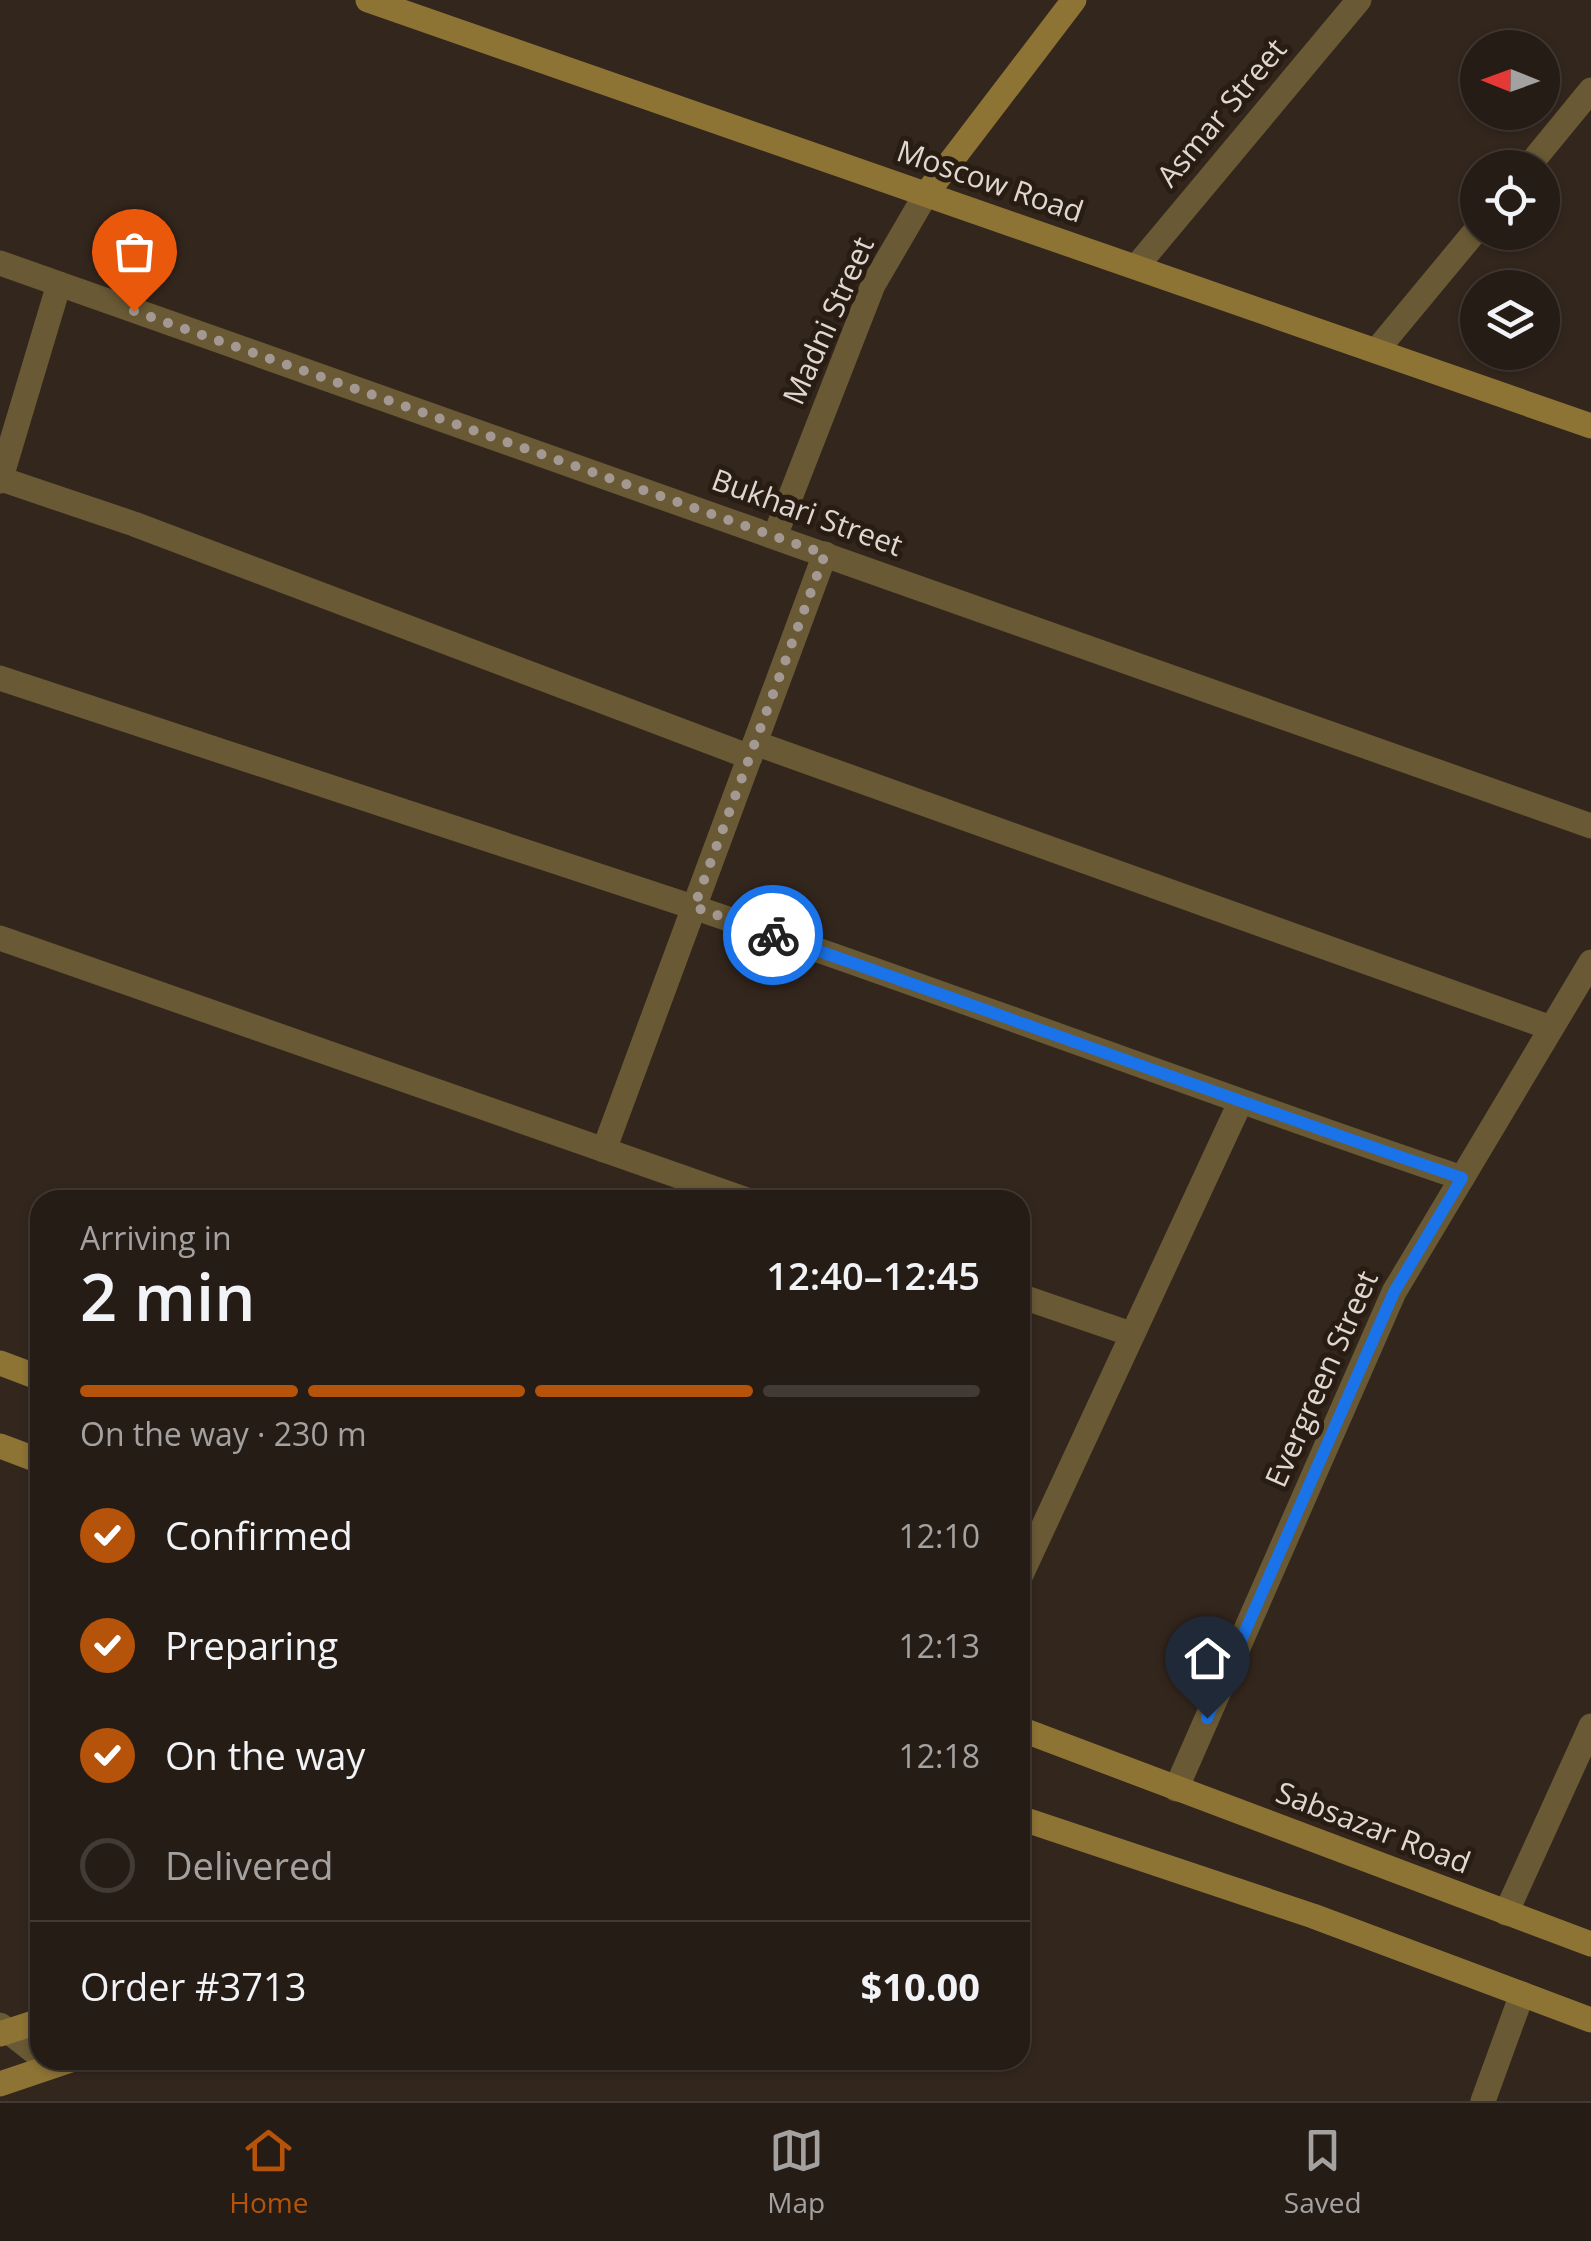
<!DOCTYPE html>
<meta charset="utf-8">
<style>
:root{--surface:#261c16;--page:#2e251f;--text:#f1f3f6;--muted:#a4a1a1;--line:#423a35;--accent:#b45309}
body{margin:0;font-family:"Open Sans",sans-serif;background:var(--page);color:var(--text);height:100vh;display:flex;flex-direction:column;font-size:38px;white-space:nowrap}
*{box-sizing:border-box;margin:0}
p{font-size:32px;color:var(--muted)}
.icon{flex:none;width:55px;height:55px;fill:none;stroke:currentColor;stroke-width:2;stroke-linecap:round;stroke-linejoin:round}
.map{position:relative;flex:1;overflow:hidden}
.details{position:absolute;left:30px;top:1190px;width:1000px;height:880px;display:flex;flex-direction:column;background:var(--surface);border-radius:30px;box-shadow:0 2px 8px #0004,0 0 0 2px var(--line)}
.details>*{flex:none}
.needle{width:65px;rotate:271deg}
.buttons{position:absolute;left:1460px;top:30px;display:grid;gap:20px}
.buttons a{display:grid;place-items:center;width:100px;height:100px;border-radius:50%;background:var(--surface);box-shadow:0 2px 8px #0004,0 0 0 2px var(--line);font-size:50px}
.pin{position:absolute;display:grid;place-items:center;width:85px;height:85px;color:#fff;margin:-102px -42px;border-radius:50% 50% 50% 0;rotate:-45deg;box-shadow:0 0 10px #0007}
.pin .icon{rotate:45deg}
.courier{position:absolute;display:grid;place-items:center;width:100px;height:100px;margin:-50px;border:8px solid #1a73e8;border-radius:50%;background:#fff;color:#222;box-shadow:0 2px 12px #0007}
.summary em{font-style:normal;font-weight:600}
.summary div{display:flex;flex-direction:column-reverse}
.summary{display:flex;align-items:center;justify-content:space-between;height:170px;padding:0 50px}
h1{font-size:65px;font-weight:600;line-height:75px}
.bar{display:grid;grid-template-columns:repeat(4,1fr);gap:15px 10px;align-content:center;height:120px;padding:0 50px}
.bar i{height:12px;border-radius:8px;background:var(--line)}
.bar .current{background:var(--accent)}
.bar p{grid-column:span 4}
.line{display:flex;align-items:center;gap:25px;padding:0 50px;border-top:2px solid var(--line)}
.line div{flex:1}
ol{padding:0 50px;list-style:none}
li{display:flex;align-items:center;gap:30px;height:110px}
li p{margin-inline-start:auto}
li .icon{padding:10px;border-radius:50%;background:var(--accent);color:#fff;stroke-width:4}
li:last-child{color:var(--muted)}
li i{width:55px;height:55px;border:5px solid var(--line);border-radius:50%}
.tab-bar{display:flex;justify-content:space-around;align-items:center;height:140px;border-top:2px solid var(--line);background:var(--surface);font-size:28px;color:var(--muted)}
.tab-bar a{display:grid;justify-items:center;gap:5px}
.tab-bar .current{color:var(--accent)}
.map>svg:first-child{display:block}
</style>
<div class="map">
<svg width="1591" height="2101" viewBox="0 0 1591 2101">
<rect width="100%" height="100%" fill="#33261d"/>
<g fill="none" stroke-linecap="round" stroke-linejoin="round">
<g stroke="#695934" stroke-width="25">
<path d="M1527 168 1591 90"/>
<path d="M0 263 1591 826"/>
<path d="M1136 267 1359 0"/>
<path d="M1376 351 1478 228"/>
<path d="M1 479 134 524 750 757"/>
<path d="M0 481 59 284"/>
<path d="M775 536 873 285 926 194"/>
<path d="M0 678C231 755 463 829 693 907 951 994 1204 1091 1462 1178"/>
<path d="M755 743 1551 1028"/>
<path d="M0 938 747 1200"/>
<path d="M604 1150 825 554"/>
<path d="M1020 1296 1131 1334"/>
<path d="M1020 1577 1240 1103"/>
<path d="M1176 1789 1394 1292 1591 962"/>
<path d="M1506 1913 1591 1726"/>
<path d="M0 2025 40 2056"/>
<path d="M1483 2101 1522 1994"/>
</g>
<g stroke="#8d7334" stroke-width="25">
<path d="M368 0 1591 426"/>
<path d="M926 194 1074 0"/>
<path d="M0 1363 40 1378"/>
<path d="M0 1446 40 1461"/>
<path d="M1020 1729 1591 1944"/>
<path d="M1020 1818 1313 1916 1591 2020"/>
<path d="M0 2034 40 2021"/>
<path d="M0 2084 71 2060"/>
</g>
</g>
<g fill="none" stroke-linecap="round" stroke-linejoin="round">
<path stroke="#a39992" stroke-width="10" stroke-dasharray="0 18" d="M134 311 825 554 694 907 773 935"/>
<path stroke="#1a73e8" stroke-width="12" d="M773 935C1003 1015 1231 1100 1462 1178L1394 1292 1207 1718"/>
</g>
<g text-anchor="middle" stroke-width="10" stroke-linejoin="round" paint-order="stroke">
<g font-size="30" fill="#dfd7d1" stroke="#291d13">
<text transform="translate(1222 113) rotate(-50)" y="10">Asmar Street</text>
<text transform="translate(990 182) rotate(19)" y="10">Moscow Road</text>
<text transform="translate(829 321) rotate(-66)" y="10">Madni Street</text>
<text transform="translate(807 513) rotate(20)" y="10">Bukhari Street</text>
<text transform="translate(1322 1379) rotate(-66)" y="10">Evergreen Street</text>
<text transform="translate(1373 1828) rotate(21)" y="10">Sabsazar Road</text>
</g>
</g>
</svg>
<div class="buttons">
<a><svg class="needle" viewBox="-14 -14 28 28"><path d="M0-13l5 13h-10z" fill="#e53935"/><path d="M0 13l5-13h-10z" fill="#a4a1a1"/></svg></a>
<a><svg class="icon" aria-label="locate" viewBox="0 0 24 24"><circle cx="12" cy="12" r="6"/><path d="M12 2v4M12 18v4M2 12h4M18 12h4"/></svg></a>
<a><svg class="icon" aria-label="layers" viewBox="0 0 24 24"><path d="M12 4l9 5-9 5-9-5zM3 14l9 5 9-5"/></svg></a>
</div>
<div class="pin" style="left:134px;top:311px;background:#ea580c"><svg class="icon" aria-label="bag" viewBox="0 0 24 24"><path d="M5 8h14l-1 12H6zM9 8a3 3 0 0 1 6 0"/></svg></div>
<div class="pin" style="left:1207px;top:1718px;background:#1f2937"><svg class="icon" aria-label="home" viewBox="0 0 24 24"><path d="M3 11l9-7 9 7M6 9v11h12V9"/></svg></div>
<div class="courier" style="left:773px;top:935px"><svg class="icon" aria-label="bike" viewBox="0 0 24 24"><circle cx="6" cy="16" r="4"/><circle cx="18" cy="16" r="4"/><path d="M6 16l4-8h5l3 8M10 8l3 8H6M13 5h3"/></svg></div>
<section class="details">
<div class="summary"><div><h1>2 min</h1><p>Arriving in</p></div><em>12:40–12:45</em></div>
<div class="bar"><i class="current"></i><i class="current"></i><i class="current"></i><i></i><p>On the way · 230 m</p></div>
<ol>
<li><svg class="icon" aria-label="check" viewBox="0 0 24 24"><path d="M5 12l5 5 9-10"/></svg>Confirmed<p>12:10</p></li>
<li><svg class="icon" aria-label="check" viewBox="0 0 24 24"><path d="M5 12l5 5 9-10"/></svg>Preparing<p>12:13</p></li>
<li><svg class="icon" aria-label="check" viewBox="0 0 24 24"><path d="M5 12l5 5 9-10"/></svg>On the way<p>12:18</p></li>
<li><i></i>Delivered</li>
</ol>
<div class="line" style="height:130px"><div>Order #3713</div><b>$10.00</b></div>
</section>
</div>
<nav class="tab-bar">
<a class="current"><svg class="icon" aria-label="home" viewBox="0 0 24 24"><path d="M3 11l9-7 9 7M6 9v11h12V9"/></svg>Home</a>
<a><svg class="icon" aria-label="map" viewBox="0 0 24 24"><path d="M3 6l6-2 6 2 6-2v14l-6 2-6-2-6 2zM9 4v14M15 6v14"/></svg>Map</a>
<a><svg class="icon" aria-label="saved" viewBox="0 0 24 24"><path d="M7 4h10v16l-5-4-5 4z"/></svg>Saved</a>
</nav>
